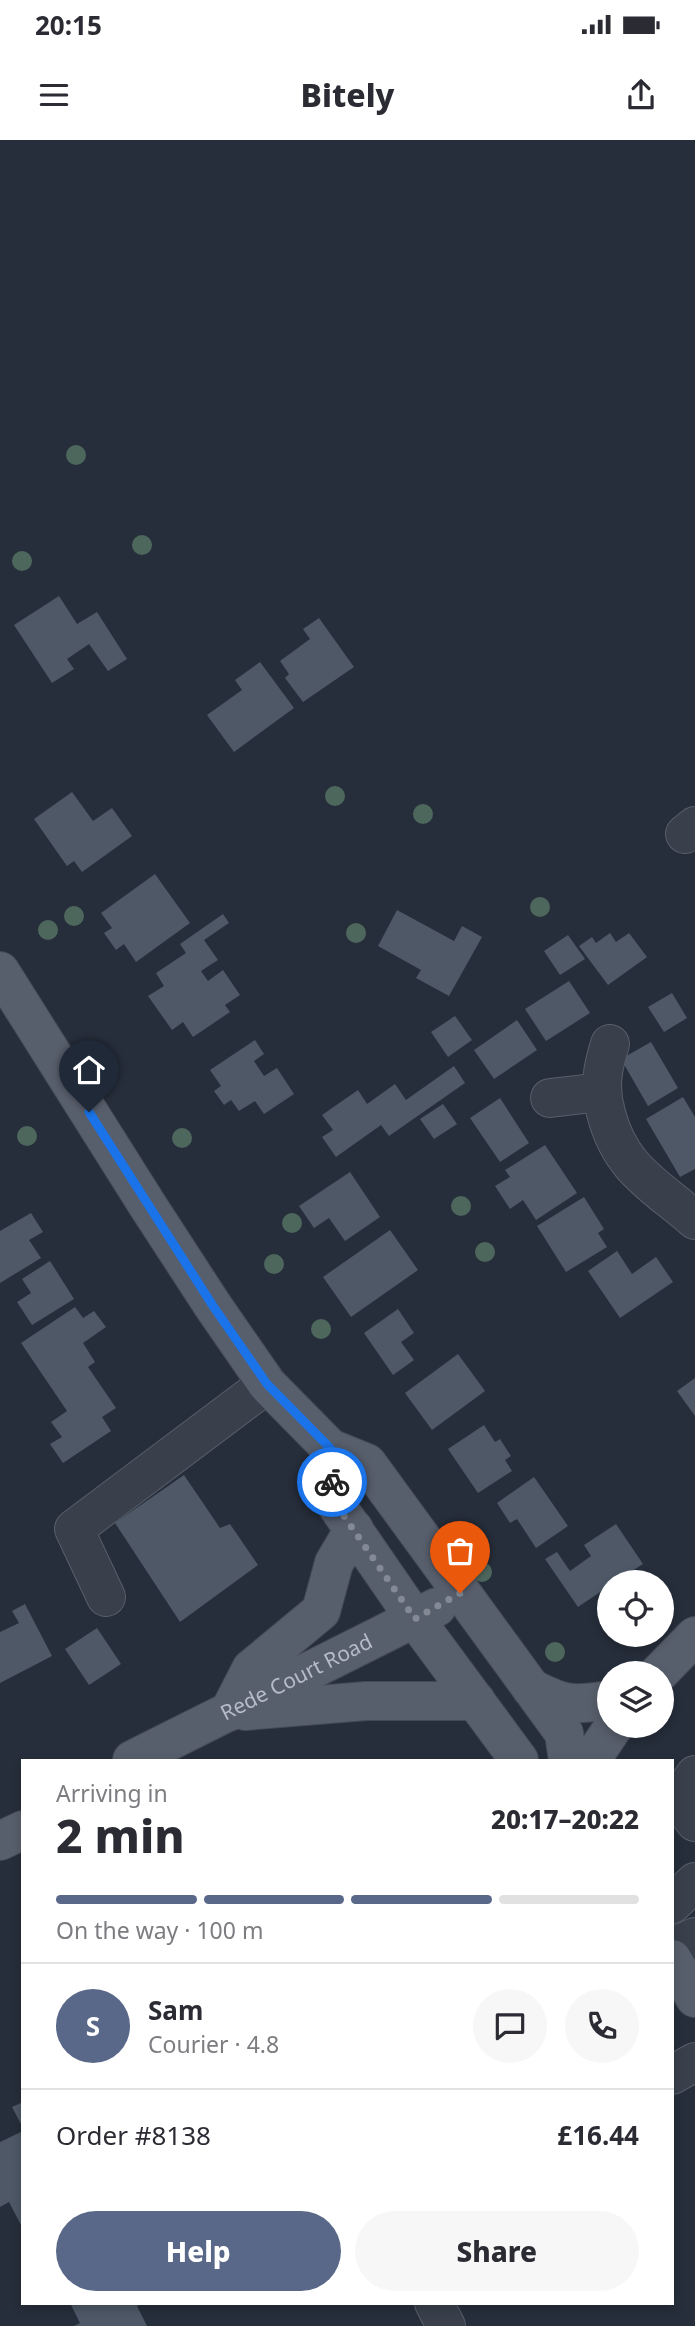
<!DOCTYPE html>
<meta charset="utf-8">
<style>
:root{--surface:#fff;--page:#f7f7f7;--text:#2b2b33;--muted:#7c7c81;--line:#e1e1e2;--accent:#596788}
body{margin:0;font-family:"Noto Sans",sans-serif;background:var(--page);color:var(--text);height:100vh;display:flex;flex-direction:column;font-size:26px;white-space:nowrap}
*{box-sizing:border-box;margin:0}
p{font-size:23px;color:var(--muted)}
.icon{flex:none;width:38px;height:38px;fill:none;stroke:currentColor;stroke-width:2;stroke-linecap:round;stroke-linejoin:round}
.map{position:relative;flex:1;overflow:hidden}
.sheet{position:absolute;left:21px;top:1619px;width:653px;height:546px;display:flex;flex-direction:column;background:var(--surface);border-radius:0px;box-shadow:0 4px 10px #0003}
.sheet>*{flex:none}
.controls{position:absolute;left:597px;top:1430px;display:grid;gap:14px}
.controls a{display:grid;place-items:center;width:77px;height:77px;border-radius:50%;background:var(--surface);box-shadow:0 4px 10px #0003;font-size:35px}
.pin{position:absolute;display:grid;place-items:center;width:60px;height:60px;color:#fff;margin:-72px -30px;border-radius:50% 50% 50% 0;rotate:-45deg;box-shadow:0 0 7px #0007}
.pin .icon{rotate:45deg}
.courier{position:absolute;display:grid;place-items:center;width:70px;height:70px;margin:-35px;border:5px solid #1a73e8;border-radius:50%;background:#fff;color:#222;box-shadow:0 2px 9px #0007}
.summary em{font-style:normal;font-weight:800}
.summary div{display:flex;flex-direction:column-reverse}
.summary{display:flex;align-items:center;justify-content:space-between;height:119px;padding:0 35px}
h1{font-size:46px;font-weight:800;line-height:52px}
.bar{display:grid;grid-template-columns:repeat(4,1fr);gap:10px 7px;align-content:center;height:84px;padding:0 35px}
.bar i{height:9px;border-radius:5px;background:var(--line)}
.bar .active{background:var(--accent)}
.bar p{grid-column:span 4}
.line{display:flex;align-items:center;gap:18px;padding:0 35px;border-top:2px solid var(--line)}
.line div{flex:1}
.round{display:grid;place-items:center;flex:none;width:74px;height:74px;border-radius:37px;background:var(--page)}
.primary-button{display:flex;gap:14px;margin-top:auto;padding:14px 35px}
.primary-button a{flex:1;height:80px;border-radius:42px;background:var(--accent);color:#fff;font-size:28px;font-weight:800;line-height:80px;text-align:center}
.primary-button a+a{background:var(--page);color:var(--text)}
.status{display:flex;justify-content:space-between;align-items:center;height:49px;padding:0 35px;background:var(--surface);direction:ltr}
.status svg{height:19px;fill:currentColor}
header{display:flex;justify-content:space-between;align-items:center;height:91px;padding:0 35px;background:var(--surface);font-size:32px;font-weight:800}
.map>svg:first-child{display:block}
</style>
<div class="status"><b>20:15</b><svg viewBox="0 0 49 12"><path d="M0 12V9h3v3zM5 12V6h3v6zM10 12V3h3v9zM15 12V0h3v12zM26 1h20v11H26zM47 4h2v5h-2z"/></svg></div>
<header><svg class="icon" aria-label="menu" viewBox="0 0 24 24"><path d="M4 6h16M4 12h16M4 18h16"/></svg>Bitely<svg class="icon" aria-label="share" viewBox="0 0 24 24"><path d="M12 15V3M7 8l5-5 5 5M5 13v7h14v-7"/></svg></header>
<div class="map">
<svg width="695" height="2186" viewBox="0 0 695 2186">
<rect width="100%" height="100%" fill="#262e3b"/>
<g fill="#4e5867">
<path d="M59 456 77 484 97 472 127 519 108 531 89 504 67 519 74 529 52 543 14 485Z"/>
<path d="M319 478 354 527 303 562 285 538 289 534 280 521 310 499 303 489Z"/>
<path d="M260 522 294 568 234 612 207 575 242 550 235 540Z"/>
<path d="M72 652 93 681 112 668 132 696 82 732 74 721 67 726 34 679Z"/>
<path d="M155 734 190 783 136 822 124 804 116 810 104 793 112 788 101 773Z"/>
<path d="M397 770 454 801 462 786 482 797 449 856 416 838 421 830 378 806Z"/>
<path d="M223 774 229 783 204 800 218 820 201 831 208 841 223 830 240 855 225 865 230 872 193 897 183 882 172 890 148 856 164 846 156 833 186 813 180 804Z"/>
<path d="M610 793 616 802 629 793 647 817 608 845 579 806 592 797 596 803Z"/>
<path d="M568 795 585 819 560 835 544 811Z"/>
<path d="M569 841 590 873 546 901 525 869Z"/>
<path d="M672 853 687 878 664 892 648 867Z"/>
<path d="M455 876 472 900 448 917 431 892Z"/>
<path d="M517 880 537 910 494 939 474 910Z"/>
<path d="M255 900 264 914 254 921 264 936 277 928 294 954 264 974 255 961 239 971 231 960 224 965 214 951 221 946 210 930Z"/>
<path d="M651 902 678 948 648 966 621 919Z"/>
<path d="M454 926 465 943 389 996 381 985 336 1017 322 997 333 990 322 975 358 950 367 964 395 944 406 960Z"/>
<path d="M683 957 695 977V1029L680 1037 646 979Z"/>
<path d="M500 958 529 1003 500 1022 470 978Z"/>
<path d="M443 964 457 984 434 999 420 979Z"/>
<path d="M545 1005 577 1053 536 1080 523 1060 510 1069 495 1046 510 1037 505 1030Z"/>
<path d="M350 1032 380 1077 345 1101 329 1078 314 1088 299 1066Z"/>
<path d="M584 1057 604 1089 598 1093 607 1107 566 1132 537 1086Z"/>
<path d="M31 1073 43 1092 29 1100 41 1118 0 1143V1091Z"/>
<path d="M390 1090 418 1130 351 1177 323 1137Z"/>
<path d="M617 1111 632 1134 656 1117 673 1142 620 1178 588 1131Z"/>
<path d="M50 1121 74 1159 32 1185 17 1162 31 1153 22 1139Z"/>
<path d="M75 1167 83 1178 94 1171 106 1187 83 1203 95 1222 88 1227 116 1268 102 1277 111 1291 63 1323 50 1304 62 1297 51 1282 67 1271 21 1203Z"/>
<path d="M398 1169 414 1193 401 1202 414 1220 393 1235 364 1193Z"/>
<path d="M458 1214 485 1251 432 1290 405 1253Z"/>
<path d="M695 1238V1276L677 1251Z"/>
<path d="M484 1285 495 1302 500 1299 511 1316 505 1320 512 1331 478 1353 448 1309Z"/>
<path d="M184 1335 220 1388 230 1384 258 1425 180 1482 115 1383Z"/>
<path d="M534 1337 568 1386 536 1408 517 1379 510 1383 497 1363Z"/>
<path d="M616 1384 643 1424 615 1442H609V1446L578 1467 545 1419 557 1412 570 1431 591 1416 584 1405Z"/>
<path d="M25 1464 52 1516 0 1543V1492L19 1483 12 1471Z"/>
<path d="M97 1488 121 1524 89 1545 65 1509Z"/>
<path d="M23 1962V1988L12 1967Z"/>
<path d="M23 1991V2089L9 2062 0 2067V2002Z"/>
<path d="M70 2163H144L137 2166 147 2186H74L80 2183Z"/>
</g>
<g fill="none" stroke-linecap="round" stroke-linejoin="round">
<defs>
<g id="minor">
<path d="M685 694 695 686"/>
<path d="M610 904C602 929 599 948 606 973 620 1029 655 1045 695 1080"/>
<path d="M550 958 601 952"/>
<path d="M106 1457 74 1389 267 1244"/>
<path d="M695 1635 683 1652 680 1662 695 1682"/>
<path d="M672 1764 695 1742"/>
<path d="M672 1808 695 1797"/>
<path d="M672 1935 695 1922"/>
<path d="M434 2163 446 2186"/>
</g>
<g id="major">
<path d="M0 831 148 1066 213 1166 267 1244 330 1308 367 1323 564 1593 568 1620"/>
<path d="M330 1308 333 1360 415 1479 519 1620"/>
<path d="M659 1533 695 1496"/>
<path d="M531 1548C564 1565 572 1566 609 1560"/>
<path d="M245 1571 366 1561H476"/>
<path d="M229 1572 251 1529 321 1471 334 1423 354 1389"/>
<path id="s1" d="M132 1620 437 1467"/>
<path d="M591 1620 614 1586"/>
<path d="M0 1701 23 1690"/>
<path d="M672 1819 695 1858"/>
</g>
</defs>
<use href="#minor" stroke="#585e6a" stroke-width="40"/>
<use href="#major" stroke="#434955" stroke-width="40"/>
<use href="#minor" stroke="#39404c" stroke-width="38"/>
<use href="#major" stroke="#585f6c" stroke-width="38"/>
</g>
<g fill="#4e675d">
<circle cx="76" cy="315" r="10"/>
<circle cx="142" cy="405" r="10"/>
<circle cx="22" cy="421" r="10"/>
<circle cx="335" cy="656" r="10"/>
<circle cx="423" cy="674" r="10"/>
<circle cx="540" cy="767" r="10"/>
<circle cx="74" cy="776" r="10"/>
<circle cx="48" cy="790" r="10"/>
<circle cx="356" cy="793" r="10"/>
<circle cx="27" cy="996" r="10"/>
<circle cx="182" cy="998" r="10"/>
<circle cx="461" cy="1066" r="10"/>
<circle cx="292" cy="1083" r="10"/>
<circle cx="485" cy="1112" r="10"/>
<circle cx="274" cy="1124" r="10"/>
<circle cx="321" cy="1189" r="10"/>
<circle cx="482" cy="1432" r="10"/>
<circle cx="555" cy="1512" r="10"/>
</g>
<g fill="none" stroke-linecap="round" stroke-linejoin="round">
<path stroke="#838a96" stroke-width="7" stroke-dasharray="0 12.6" d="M332 1342 333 1360 415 1479 460 1453"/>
<path stroke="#1a73e8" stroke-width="9" d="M89 972 213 1166 267 1244 330 1308 332 1342"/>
</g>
<g text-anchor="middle" stroke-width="6" stroke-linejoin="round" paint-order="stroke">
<g font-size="21" fill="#b5bbc7" stroke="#1f2531">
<text dy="7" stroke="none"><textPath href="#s1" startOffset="184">Rede Court Road</textPath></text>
</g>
</g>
</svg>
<div class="controls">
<a><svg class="icon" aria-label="locate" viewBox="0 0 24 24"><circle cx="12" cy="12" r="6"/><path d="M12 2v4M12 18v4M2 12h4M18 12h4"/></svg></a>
<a><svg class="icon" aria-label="layers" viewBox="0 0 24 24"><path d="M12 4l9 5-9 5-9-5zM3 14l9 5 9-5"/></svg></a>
</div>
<div class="pin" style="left:460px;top:1453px;background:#ea580c"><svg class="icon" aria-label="bag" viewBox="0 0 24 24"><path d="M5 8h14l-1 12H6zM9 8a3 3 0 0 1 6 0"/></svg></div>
<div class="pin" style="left:89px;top:972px;background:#1f2937"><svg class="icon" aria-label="home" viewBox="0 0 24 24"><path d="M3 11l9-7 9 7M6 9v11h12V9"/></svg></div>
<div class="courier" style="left:332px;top:1342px"><svg class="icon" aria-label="bike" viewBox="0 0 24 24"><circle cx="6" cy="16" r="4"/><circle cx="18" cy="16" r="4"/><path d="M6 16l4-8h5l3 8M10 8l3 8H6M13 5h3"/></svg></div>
<section class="sheet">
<div class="summary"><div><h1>2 min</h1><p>Arriving in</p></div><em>20:17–20:22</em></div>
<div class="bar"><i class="active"></i><i class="active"></i><i class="active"></i><i></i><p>On the way · 100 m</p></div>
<div class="line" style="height:126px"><b class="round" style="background:var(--accent);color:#fff">S</b><div><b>Sam</b><p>Courier · 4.8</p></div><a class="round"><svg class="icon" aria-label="chat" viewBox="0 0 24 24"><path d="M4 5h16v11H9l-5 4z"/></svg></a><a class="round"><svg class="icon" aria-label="phone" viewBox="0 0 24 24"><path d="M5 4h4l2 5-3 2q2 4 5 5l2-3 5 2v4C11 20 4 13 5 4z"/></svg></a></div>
<div class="line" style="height:91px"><div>Order #8138</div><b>£16.44</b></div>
<div class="primary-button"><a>Help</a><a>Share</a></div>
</section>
</div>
